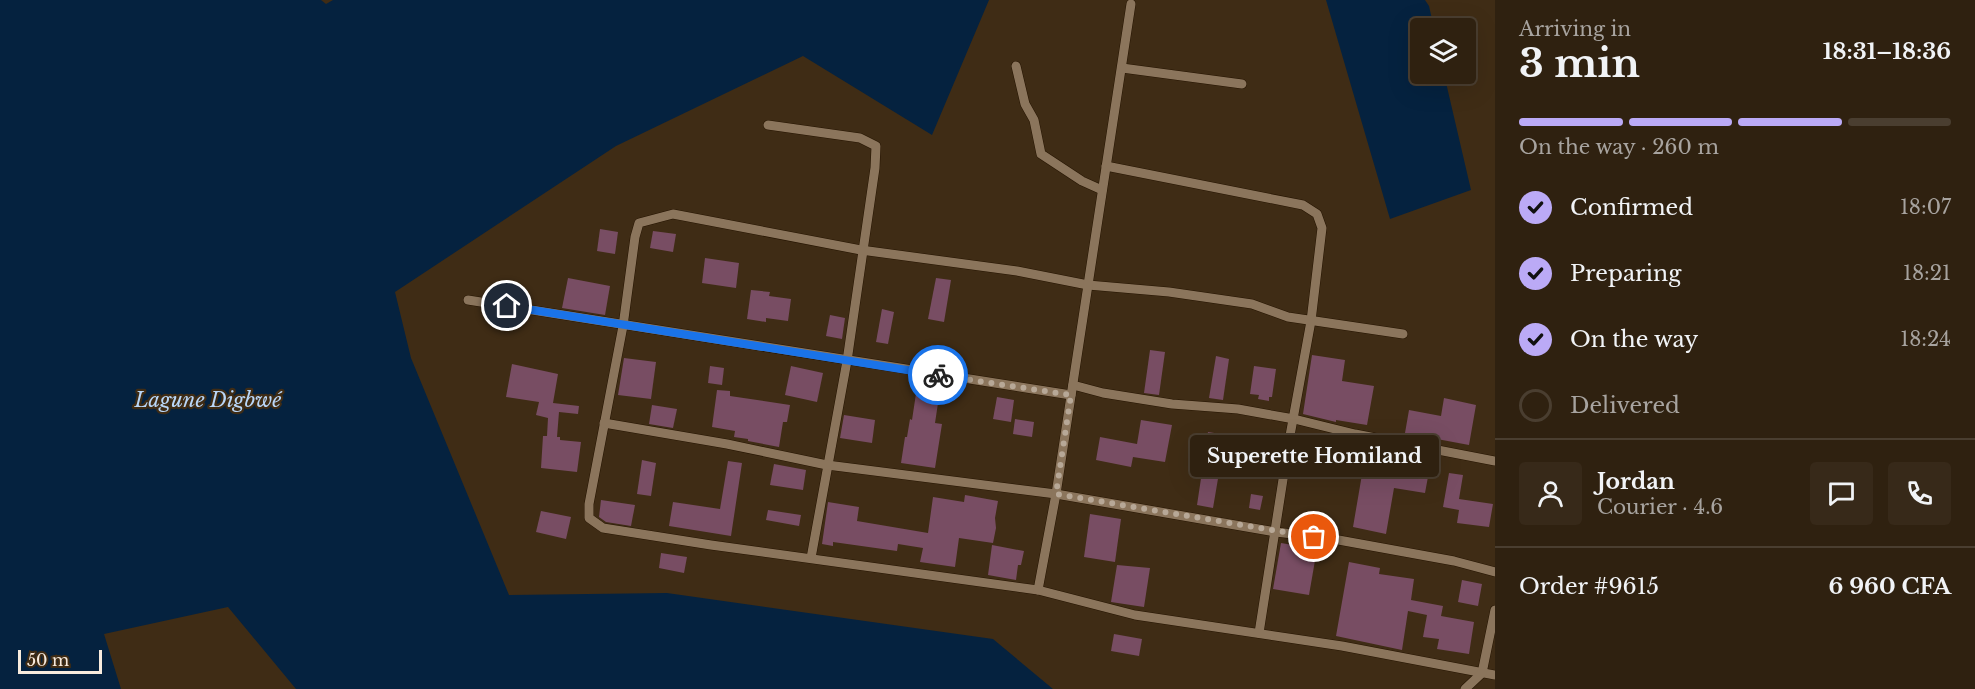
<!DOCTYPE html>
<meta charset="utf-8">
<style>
:root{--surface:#2f2110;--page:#372919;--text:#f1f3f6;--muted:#a7a39f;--line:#4a3e30;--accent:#bbaaf6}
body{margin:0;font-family:"Libre Baskerville",serif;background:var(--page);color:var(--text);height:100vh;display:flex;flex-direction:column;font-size:22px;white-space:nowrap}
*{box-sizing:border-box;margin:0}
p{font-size:20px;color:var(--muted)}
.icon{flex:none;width:33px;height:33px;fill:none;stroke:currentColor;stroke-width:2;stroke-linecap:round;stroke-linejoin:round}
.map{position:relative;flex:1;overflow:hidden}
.sheet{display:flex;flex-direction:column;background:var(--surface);width:480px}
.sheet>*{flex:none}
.controls{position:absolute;left:1410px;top:18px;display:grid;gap:12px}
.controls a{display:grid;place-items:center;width:66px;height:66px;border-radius:6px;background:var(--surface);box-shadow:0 6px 24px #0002,0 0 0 2px var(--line);font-size:30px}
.scale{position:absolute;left:18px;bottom:15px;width:84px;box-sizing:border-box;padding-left:6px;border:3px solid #f8ebdd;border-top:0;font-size:16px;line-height:21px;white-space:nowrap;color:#f8ebdd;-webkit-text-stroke:4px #3f2c15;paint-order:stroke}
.pin{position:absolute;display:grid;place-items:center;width:51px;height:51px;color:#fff;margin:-26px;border:3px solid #fff;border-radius:50%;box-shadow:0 2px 6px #0007}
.courier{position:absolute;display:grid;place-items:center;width:60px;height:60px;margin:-30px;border:4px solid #1a73e8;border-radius:50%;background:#fff;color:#222;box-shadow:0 2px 8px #0007}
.bubble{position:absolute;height:42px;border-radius:6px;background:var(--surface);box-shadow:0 6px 24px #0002,0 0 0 2px var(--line);font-size:20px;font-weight:700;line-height:42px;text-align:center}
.summary em{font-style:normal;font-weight:700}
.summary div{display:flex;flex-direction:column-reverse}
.summary{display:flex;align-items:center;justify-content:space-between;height:102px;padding:0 24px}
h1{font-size:39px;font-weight:700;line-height:45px}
.bar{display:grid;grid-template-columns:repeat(4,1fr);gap:9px 6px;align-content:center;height:72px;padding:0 24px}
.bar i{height:8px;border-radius:4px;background:var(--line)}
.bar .active{background:var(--accent)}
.bar p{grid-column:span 4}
.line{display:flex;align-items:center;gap:15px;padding:0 24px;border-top:2px solid var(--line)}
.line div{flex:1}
.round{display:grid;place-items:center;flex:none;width:63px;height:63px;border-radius:6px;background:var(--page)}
ol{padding:0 24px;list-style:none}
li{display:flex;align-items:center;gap:18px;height:66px}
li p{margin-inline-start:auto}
li .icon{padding:6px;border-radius:50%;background:var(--accent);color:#111;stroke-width:4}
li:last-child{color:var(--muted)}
li i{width:33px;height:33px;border:3px solid var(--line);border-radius:50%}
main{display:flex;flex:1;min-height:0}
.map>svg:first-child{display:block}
</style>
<main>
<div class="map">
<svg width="1495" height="689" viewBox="0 0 1495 689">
<rect width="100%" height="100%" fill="#3f2c15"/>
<g fill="#05223f">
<path d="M0 0H321L326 4 333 0H989L932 135 803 56 616 146 395 292 411 358 509 595 667 593 993 639 1053 689H296L228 607 104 634 121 689H0Z"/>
<path d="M1326 0H1425L1429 6 1434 28H1420V74H1444L1471 190 1390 219Z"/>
</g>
<g fill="#784d63">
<path d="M600 229 618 232 615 254 597 251Z"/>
<path d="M653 231 676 234 673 252 650 248Z"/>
<path d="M705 258 739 263 736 288 702 283Z"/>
<path d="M568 278 610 286 605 315 562 308Z"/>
<path d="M936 278 951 280 944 322 928 319Z"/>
<path d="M751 290 770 292 769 296 791 299 788 321 766 318V322L747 319Z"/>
<path d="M882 309 894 312 888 344 876 342Z"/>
<path d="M830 315 845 318 842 339 826 336Z"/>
<path d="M1150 350 1165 352 1159 395 1144 393Z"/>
<path d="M1312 355 1345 360 1342 381 1374 386 1367 425 1336 420V422L1303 414Z"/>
<path d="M1216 356 1229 359 1223 400 1209 398Z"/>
<path d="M624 358 656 362 651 399 618 395Z"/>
<path d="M512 364 558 374 553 403 579 406 578 414 559 412 557 437H560V440L581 442 577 472 541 468 543 436H547L548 418 536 415 539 402 506 397Z"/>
<path d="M710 366 724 368 722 385 708 383Z"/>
<path d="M791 366 823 373 817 402 785 395Z"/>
<path d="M1254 366 1276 369 1272 397H1269V401L1258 399 1259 395 1250 394Z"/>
<path d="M917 387 940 390 935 423 942 424 935 468 901 463 905 437H907L910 419 912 420Z"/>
<path d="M717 390 730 391V396L790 405 787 422H783L779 447 748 441V439L734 437 735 431 712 427Z"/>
<path d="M997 397 1014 400 1011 422 993 419Z"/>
<path d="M1444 398 1476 405 1469 445 1405 433 1409 410 1441 416Z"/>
<path d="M652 405 677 409 673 428 649 424Z"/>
<path d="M844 415 875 420 872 443 840 438Z"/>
<path d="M1015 419 1034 422 1032 437 1013 434Z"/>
<path d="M1141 420 1172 425 1165 462 1133 457 1131 467 1096 460 1100 437 1137 444Z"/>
<path d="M1208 432 1252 439 1247 471 1220 467 1213 508 1197 505Z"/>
<path d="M1366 451 1397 456 1396 460 1430 466 1425 493 1394 488 1386 534 1353 527Z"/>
<path d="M642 460 656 463 651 496 637 494Z"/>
<path d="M728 461 742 463 731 536 669 526 673 502 720 509Z"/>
<path d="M774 464 806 470 803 490 770 485Z"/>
<path d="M1449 473 1463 475 1459 499 1493 504 1489 527 1457 523 1459 510 1443 507Z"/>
<path d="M1251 494 1263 496 1260 510 1249 508Z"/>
<path d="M965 495 998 501 995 518 996 528 993 543 959 538 955 567 920 562 923 548 898 544 897 551 833 542V546L822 544 828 502 859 507 857 521 928 533 933 497 964 502Z"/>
<path d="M601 500 635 505 631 526 606 522 599 517Z"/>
<path d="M768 510 801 515 799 526 766 520Z"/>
<path d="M541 511 571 517 566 539 536 532Z"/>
<path d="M1090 514 1121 519 1115 562 1084 557Z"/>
<path d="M1281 543 1317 549 1309 595 1273 589Z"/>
<path d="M992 545 1024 551 1021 565H1018L1016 580 988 575Z"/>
<path d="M661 553 687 557 684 573 659 568Z"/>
<path d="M1349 562 1380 568 1379 574 1414 579 1411 600 1443 606 1441 616 1474 622 1469 654 1437 649 1439 639 1423 637 1427 615 1408 611 1402 650 1336 636Z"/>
<path d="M1117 565 1150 568 1144 607 1111 602Z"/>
<path d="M1462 580 1482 584 1478 606 1458 602Z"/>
<path d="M1114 634 1142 639 1139 656 1111 651Z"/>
</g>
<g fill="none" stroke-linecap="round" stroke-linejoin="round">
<defs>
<g id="minor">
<path d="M1016 66 1025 104 1034 120 1041 154 1082 181 1102 190"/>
<path d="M1122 68 1242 84"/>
<path d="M768 125 860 138 876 146 875 168 847 361 811 558"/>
<path d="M1106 166 1303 205 1317 214 1322 228 1311 321 1289 441 1259 633"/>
<path d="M468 300 1071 395"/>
<path d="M1403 334 1288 317 1252 304 1169 292 1088 285 1017 271 861 250 673 214 639 223 635 237 623 326 589 504V518L603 528 711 545 1038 590 1135 615 1342 646 1495 675"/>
<path d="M1073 385 1103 393 1172 404 1238 409 1294 419 1355 434 1495 461"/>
<path d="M604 423 727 444 827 465 1056 494 1276 532 1333 539 1454 561 1495 572"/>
<path d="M1038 590 1056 494 1131 4"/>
<path d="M1465 689 1482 673 1495 610"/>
</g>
</defs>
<use href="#minor" stroke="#251400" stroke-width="10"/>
<use href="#minor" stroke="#8b755c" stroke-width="9"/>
</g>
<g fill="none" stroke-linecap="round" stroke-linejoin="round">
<path stroke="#b7a897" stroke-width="6" stroke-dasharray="0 10.8" d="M938 375 1071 395 1056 494 1314 537"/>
<path stroke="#1a73e8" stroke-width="8" d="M507 306 938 375"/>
</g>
<g text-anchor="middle" stroke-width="4.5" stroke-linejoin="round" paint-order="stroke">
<g font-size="20" font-style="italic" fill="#b9d7f9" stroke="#3f2c15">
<text x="208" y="407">Lagune Digbwé</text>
</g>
</g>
</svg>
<div class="controls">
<a><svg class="icon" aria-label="layers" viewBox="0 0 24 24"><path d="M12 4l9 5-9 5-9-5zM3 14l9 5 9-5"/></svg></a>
</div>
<div class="scale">50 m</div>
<div class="pin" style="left:1314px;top:537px;background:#ea580c"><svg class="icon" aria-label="bag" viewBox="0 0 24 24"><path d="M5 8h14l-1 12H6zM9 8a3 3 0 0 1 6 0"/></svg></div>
<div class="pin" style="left:507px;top:306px;background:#1f2937"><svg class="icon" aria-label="home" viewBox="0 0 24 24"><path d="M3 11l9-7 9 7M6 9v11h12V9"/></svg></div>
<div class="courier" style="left:938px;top:375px"><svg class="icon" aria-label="bike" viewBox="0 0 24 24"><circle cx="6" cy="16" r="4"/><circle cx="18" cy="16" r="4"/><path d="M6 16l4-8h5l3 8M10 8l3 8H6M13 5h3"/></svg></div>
<div class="bubble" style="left:1190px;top:435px;width:249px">Superette Homiland</div>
</div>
<section class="sheet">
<div class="summary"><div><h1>3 min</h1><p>Arriving in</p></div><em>18:31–18:36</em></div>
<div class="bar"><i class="active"></i><i class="active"></i><i class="active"></i><i></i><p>On the way · 260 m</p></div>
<ol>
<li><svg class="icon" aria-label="check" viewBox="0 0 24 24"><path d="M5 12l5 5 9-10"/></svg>Confirmed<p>18:07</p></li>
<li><svg class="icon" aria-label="check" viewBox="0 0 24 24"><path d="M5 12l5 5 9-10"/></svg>Preparing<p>18:21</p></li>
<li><svg class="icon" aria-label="check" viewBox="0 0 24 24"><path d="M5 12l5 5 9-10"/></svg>On the way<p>18:24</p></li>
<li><i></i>Delivered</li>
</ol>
<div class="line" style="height:108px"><a class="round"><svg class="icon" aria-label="person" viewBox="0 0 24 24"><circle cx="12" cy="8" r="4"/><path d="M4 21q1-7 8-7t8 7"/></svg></a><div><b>Jordan</b><p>Courier · 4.6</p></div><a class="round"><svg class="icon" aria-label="chat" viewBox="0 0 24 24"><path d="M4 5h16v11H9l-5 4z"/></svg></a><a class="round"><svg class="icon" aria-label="phone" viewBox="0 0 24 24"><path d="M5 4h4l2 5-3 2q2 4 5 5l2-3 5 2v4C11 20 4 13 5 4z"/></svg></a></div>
<div class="line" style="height:78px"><div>Order #9615</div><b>6 960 CFA</b></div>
</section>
</main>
